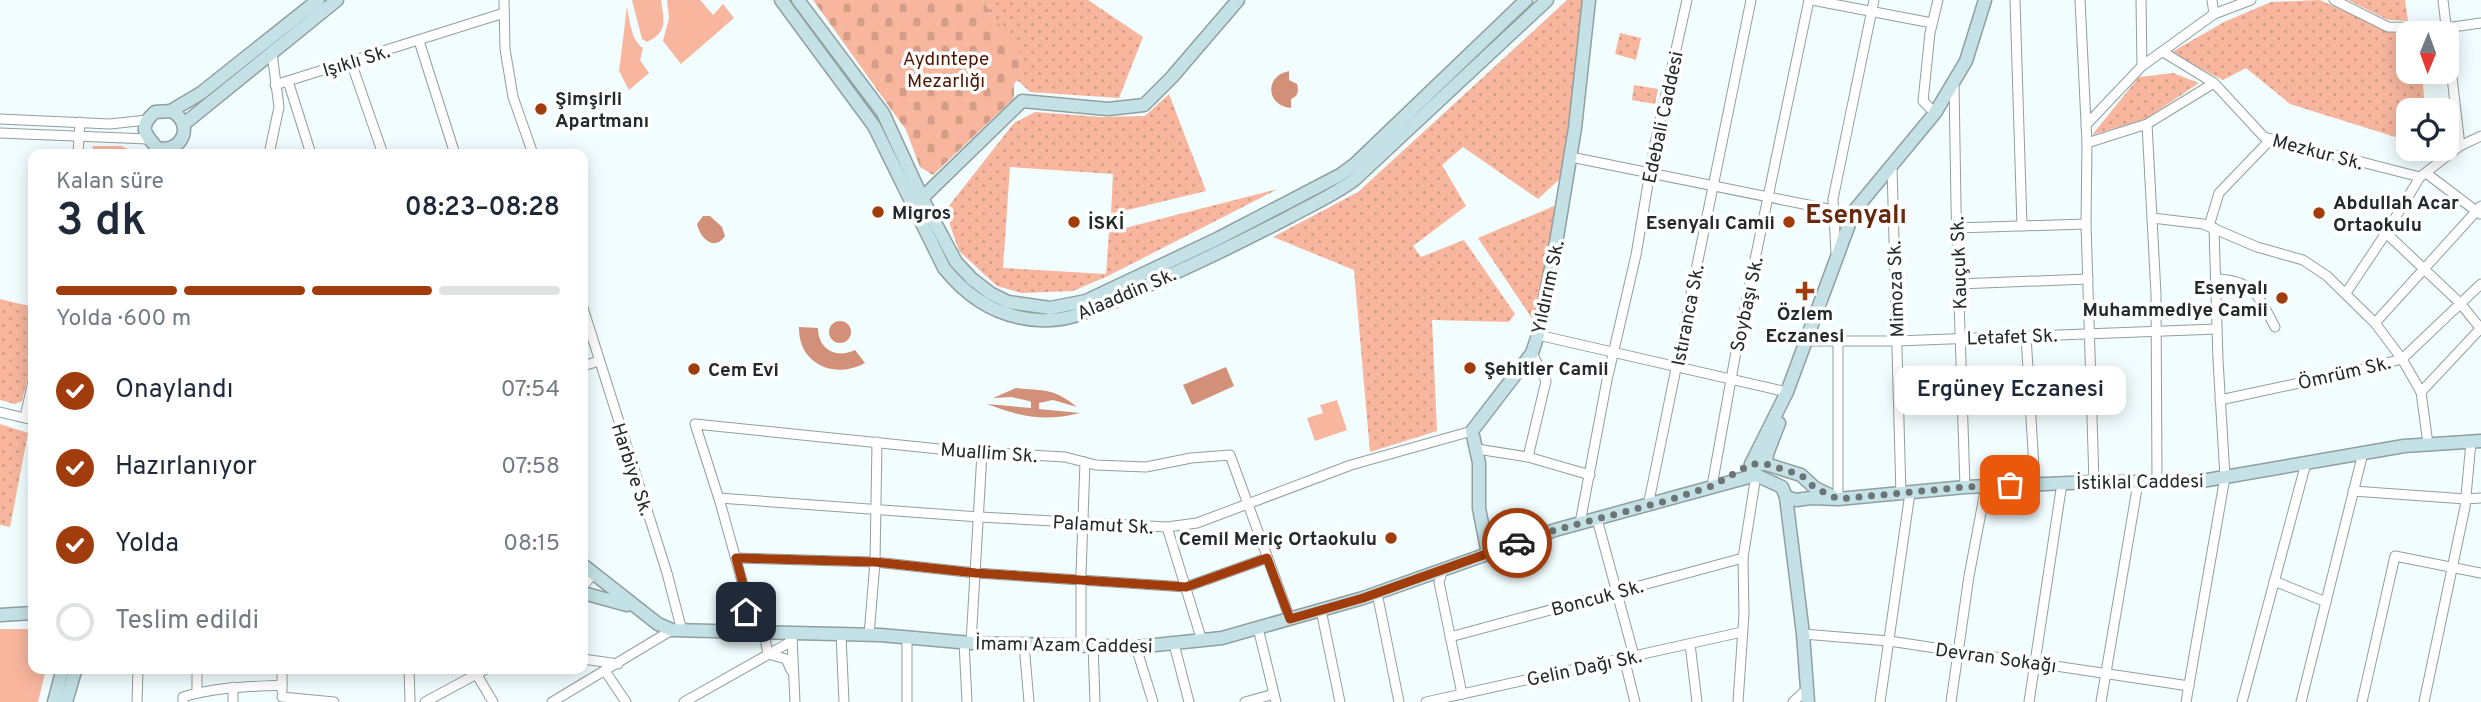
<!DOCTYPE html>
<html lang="tr">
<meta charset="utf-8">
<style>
:root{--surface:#fff;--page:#f2f2f3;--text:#1f2937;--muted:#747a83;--line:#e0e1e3;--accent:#a13c0d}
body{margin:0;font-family:Overpass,sans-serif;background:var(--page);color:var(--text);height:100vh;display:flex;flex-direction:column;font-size:26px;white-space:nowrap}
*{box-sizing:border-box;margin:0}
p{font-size:23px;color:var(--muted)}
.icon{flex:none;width:38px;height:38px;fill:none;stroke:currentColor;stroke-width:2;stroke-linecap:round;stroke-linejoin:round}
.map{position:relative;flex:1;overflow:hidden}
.side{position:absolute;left:28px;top:149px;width:560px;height:525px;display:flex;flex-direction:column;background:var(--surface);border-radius:14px;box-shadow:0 4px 18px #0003}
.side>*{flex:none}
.needle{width:46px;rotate:181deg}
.tools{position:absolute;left:2396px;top:21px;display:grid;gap:14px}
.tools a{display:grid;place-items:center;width:63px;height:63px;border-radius:14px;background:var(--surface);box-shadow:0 4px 18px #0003;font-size:35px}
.pin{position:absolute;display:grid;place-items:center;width:60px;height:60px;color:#fff;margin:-30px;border-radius:14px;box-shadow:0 4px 10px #0006}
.courier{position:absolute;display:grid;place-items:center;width:70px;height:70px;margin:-35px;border:5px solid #a13c0d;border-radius:50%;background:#fff;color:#222;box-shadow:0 2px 9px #0007}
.bubble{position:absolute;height:49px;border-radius:14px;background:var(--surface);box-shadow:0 4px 18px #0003;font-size:23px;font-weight:600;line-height:49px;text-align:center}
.overview em{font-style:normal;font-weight:600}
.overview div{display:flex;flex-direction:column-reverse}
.overview{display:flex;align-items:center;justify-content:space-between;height:119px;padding:0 28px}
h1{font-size:46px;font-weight:600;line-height:52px}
.bar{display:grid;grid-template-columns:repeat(4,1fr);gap:10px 7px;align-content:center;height:84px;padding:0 28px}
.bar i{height:9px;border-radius:5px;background:var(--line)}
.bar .active{background:var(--accent)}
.bar p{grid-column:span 4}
ol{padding:0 28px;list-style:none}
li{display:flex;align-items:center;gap:21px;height:77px}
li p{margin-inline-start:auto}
li .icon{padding:7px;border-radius:50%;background:var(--accent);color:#fff;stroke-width:4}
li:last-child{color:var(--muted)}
li i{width:38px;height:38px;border:4px solid var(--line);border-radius:50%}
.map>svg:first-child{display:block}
</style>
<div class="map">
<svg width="2481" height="702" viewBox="0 0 2481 702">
<defs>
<pattern id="grass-dots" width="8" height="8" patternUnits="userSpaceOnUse" patternTransform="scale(1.75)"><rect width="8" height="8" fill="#f8b69e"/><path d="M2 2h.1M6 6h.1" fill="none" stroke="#d49d88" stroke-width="1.8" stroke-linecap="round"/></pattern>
<pattern id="cemetery-stones" width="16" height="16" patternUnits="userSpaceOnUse" patternTransform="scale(1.75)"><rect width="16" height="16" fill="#f8b69e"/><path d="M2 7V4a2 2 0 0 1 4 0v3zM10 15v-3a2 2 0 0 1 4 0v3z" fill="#d49d88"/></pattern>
</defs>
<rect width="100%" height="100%" fill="#f1fdfe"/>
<g fill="url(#grass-dots)">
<path d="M982 0H1088L1143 37 1119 98 1030 92 1017 80 1028 67Z"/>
<path d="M1567 0H1584L1563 176 1538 199 1463 147 1442 165 1466 206 1413 246 1421 257 1464 240 1515 314 1509 322 1432 320 1437 431 1370 452 1354 270 1273 237 1358 192Z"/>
<path d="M2320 0 2387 31 2408 34V72H2422L2425 110H2408V141L2290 104 2246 68 2223 80 2170 53 2224 22 2271 2Z"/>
<path d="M2348 0H2405L2408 21 2388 20Z"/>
<path d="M1620 33 1641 38 1636 60 1615 54Z"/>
<path d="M2173 73 2199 83 2144 120 2092 135 2139 77Z"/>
<path d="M1634 85 1658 89 1655 104 1632 100Z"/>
<path d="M1169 94 1206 191 1111 214 1113 174 1010 167 1003 268 1106 274 1109 232 1278 189 1108 276 1073 291 1022 293 997 286 959 251 950 225 948 207 1014 123 1035 112 1101 117 1145 116Z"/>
<path d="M93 146H121L141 154H92Z"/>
<path d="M1559 204 1535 323 1478 238Z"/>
<path d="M0 299 33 307V356L22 401 15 404 0 400Z"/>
<path d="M0 424 28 433 10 527 0 525Z"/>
</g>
<path fill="url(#cemetery-stones)" d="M813 0H982L1029 67 1014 84V98L933 175 920 167 906 130Z"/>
<g fill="#f8b69e">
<path d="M632 0H661C664 21 668 32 647 42L642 39Z"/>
<path d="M667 0H700L713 15 723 4 734 18 681 64 663 41 669 18Z"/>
<path d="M627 7C630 22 631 40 643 48L640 60 649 73 629 90 619 71Z"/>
<path d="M1337 400 1347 430 1315 441 1307 418 1323 413 1320 405Z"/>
<path d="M0 629H33V668L46 669 38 702H0Z"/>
</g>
<g fill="#d39078">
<path d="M1289 71V80L1297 84C1299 92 1298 96 1291 99V108C1266 106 1264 76 1289 71Z"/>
<path d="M703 216H710L722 227 725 236C714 252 700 238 697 224Z"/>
<circle cx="840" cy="332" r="11"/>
<path d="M799 327 818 328C818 350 837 359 855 350L865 363C835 380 798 364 799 327Z"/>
<path d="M1226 367 1234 386 1192 405 1183 385Z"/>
<path d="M1016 388C1044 391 1054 388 1077 407L1053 400 1039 403V409L1080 413C1044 422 1021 417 987 404L1031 408V402L1029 401 1011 397 993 398Z"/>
</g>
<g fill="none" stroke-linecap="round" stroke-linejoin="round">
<defs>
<g id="street">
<path d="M504 0 505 49 513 97 533 154"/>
<path d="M1812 0 1932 23"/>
<path d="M2015 0 2022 226"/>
<path d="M2080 0 2087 143 2086 224 2094 482"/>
<path d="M2141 0 2142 66"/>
<path d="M2212 0 2214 14"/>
<path d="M2334 0 2388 27 2446 28 2481 23"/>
<path d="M2443 0 2460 146"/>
<path d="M419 41 455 154"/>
<path d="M2163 52 2214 83 2264 137 2420 177"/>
<path d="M351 62 383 154"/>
<path d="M288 81 311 154"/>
<path d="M1954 83 1956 205 1965 487"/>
<path d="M275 85 504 13"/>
<path d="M1935 113 1923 101 1930 33 1938 0"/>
<path d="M0 119 110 124 147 120"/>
<path d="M2147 124 2156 294 2157 483"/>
<path d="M2086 125 2142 66 2214 14 2251 0"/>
<path d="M0 133 148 139"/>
<path d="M2087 143 2147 124 2214 83"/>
<path d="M78 154 80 122"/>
<path d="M269 154 279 107 272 53"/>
<path d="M1571 157 1833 210"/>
<path d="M1892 167 1901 495"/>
<path d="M2426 173 2480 214"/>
<path d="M2152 218 2203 224 2257 247 2303 260 2327 276 2375 323 2402 359 2421 392 2428 444"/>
<path d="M2209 226 2219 193 2271 139"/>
<path d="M1956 228 2086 224"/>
<path d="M2386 233 2460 303 2481 329"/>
<path d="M1836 253 1833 199 1874 0"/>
<path d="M2216 279C2254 280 2259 297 2275 327"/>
<path d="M1958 284 2088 279"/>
<path d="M2346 293 2386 233 2420 177 2460 146 2481 136"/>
<path d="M583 308 667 573 682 631"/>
<path d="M2375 323 2481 206"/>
<path d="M1538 335 1787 392"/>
<path d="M2026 336 2035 484"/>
<path d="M1807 341H1897L2217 329"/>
<path d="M1838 341V499"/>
<path d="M583 366 599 361"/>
<path d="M2421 392 2481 328"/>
<path d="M2220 400 2355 371 2402 359 2481 284"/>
<path d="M0 412 33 420"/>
<path d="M25 417 33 381"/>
<path d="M1477 449 1528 457 1590 475"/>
<path d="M1528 457 1546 381 1532 353"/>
<path d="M1712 486 1737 346 1809 0"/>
<path d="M2353 491 2466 499 2481 498"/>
<path d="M719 498 979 517 1167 527 1197 523 1351 465 1472 431"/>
<path d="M1648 506 1751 0"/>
<path d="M1597 519 1634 656"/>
<path d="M1580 523 1607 380 1636 255 1654 148 1687 0"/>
<path d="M1167 527 1202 641"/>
<path d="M736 558 875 562 976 573 1186 587 1267 558"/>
<path d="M1443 570 1439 582 1462 694"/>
<path d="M2274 581 2326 602"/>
<path d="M583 586 593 574"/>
<path d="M1377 593 1399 702"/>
<path d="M1321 610 1340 702"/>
<path d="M1258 628 1276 702"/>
<path d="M748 633 745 592 720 502 695 424 959 451 1065 457 1096 465 1146 467 1191 458 1230 455 1290 619"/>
<path d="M764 633 768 654 786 659 791 670"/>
<path d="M1803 634 1889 641 2189 686"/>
<path d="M841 635 844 702"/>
<path d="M869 635 875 562 877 442"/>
<path d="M792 637 795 702"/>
<path d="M907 637V702"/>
<path d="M1450 637 1743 558"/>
<path d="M964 642 967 702"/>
<path d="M971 643 982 453"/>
<path d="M1174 644 1189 702"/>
<path d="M1690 644 1697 702"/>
<path d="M1024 645 1029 702"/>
<path d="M1093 645 1095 702"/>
<path d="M1081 647V574L1085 462"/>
<path d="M1136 647 1153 702"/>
<path d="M1624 658 1635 702"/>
<path d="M583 659 618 664"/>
<path d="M197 668V693"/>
<path d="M409 668 410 702"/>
<path d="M605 671 626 702"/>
<path d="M477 675 493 702"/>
<path d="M233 687V702"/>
<path d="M282 691V668"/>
<path d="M282 697 334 702"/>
<path d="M137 702 138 668"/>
<path d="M183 702V697C215 687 248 687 282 685"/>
<path d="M425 702 488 668"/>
<path d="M552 702 672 630"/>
<path d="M684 702 792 641"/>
<path d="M1245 702 1274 694"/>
<path d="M1426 702 1742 632"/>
<path d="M1738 702 1744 614 1743 558 1756 475"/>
<path d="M1793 702 1807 689"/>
<path d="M1880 702 1910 493"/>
<path d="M1951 702 1969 576 1986 486"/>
<path d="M2029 702 2062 483"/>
<path d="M2101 702 2138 483"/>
<path d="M2186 702 2225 477 2218 360 2214 228"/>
<path d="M2242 702 2306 463"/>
<path d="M2301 702 2363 453"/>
<path d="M2362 702 2395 556 2481 573"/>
<path d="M2424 702 2465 507 2471 442"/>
</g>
<g id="secondary">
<path d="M781 0 874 126 944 268C968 298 1000 318 1039 320 1055 321 1071 318 1086 312 1118 302 1148 284 1179 271 1216 254 1253 236 1289 217 1311 205 1334 195 1354 180L1547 0"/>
<path d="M798 0 883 113 923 200 956 262 972 279 990 293 1008 302 1050 308 1086 301 1217 239 1340 175 1355 164 1526 0"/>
<path d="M171 111 201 93 318 0"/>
<path d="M184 124 337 0"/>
<path d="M157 148C183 154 195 123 171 111L155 112C133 131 152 138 161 154"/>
<path d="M918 202 1022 101 1108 109 1144 105 1172 77 1238 0"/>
<path d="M1751 464 1787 392 1854 211 1935 113 1966 61 1985 0"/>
<path d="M1751 464H1766L1801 475 1815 488 1832 496"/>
<path d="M1766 464 1767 454 1779 423"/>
<path d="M1752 467 1756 475 1782 487 1786 497 1803 634 1808 702"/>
<path d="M1786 497 1796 500 1811 498 1838 499 1965 487 2094 482H2196L2404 446 2481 441"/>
<path d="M1488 554 1479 508V463L1472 431 1532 353 1538 335 1557 237 1575 128 1589 0"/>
<path d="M583 565 658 624 672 630 880 635 971 643 1136 647 1222 638 1363 598 1555 530 1756 475"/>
<path d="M583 593 627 605"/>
<path d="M0 615 33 613"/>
<path d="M54 702 63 668"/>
<path d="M66 702 76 668"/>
</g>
</defs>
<use href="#street" stroke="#919fa0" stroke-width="11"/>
<use href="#secondary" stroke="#919fa0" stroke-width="15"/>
<use href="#street" stroke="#fff" stroke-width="9"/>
<use href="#secondary" stroke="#c4e2e5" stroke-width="12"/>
</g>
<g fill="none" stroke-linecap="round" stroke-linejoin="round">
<path stroke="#6c7475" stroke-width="7" stroke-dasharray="0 12.6" d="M1517 543 1555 530 1666 501 1712 486 1751 464H1766L1801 475 1815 488 1838 499 1965 487 2010 485"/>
<path stroke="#a13c0d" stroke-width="9" d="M746 612 745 592 736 558 875 562 976 573 1186 587 1267 558 1290 619 1363 598 1517 543"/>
</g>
<g fill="#a13c0d" stroke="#fff" stroke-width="2.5">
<circle cx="541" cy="109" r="7"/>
<circle cx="878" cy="212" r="7"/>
<circle cx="2319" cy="213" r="7"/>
<circle cx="1074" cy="222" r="7"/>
<circle cx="1789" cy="222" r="7"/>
<path d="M1801.5 280.5h7v7h7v7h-7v7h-7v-7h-7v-7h7z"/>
<circle cx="2282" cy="298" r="7"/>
<circle cx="1470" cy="368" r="7"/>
<circle cx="694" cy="369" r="7"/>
<circle cx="1391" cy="538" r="7"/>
</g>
<g text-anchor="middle" stroke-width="7" stroke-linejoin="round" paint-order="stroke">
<g font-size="19" fill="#4f1400" stroke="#fff">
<text x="946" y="65">Aydıntepe<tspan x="946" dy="22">Mezarlığı</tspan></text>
</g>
<g font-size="19" fill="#242a2b" stroke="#fff">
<text transform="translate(356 60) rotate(-17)" y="7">Işıklı Sk.</text>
<text transform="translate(1662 117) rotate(-78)" y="7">Edebali Caddesi</text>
<text transform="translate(2318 151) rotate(15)" y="7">Mezkur Sk.</text>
<text transform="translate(1958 263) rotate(-92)" y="7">Kauçuk Sk.</text>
<text transform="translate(1547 287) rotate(-78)" y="7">Yıldırım Sk.</text>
<text transform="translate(1895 289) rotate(-92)" y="7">Mimoza Sk.</text>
<text transform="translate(1126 293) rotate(-23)" y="7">Alaaddin Sk.</text>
<text transform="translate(1746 304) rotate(-78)" y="7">Soybaşı Sk.</text>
<text transform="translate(1687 315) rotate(-79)" y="7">Istıranca Sk.</text>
<text transform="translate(2012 336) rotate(-2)" y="7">Letafet Sk.</text>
<text transform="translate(2344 372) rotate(-13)" y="7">Ömrüm Sk.</text>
<text transform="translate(989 452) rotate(4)" y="7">Muallim Sk.</text>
<text transform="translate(633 469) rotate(72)" y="7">Harbiye Sk.</text>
<text transform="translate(2140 481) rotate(-1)" y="7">İstiklal Caddesi</text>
<text transform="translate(1103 524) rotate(3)" y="7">Palamut Sk.</text>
<text transform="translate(1597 597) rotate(-15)" y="7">Boncuk Sk.</text>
<text transform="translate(1064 644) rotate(1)" y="7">İmamı Azam Caddesi</text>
<text transform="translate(1996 657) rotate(8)" y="7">Devran Sokağı</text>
<text transform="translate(1584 667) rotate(-12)" y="7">Gelin Dağı Sk.</text>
</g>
<g font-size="19" font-weight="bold" fill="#242a2b" stroke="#fff" text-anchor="start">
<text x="555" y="105">Şimşirli<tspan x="555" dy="22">Apartmanı</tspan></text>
<text x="2333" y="209">Abdullah Acar<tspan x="2333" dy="22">Ortaokulu</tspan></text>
<text x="892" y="219">Migros</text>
<text x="1088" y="229">İSKİ</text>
<text x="1775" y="229" text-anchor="end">Esenyalı Camii</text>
<text x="2268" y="294" text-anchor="end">Esenyalı<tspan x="2268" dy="22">Muhammediye Camii</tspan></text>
<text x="1805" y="320" text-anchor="middle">Özlem<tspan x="1805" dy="22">Eczanesi</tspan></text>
<text x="1484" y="375">Şehitler Camii</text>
<text x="708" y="376">Cem Evi</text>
<text x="1377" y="545" text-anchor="end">Cemil Meriç Ortaokulu</text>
</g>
<g font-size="26" font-weight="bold" fill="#68280d" stroke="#fff">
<text x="1856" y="223">Esenyalı</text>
</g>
</g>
</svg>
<div class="tools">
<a><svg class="needle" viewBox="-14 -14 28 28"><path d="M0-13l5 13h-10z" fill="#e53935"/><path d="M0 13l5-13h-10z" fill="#747a83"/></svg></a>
<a><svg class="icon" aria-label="locate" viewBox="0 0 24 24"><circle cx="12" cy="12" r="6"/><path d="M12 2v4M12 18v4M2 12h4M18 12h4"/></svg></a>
</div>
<div class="pin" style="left:2010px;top:485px;background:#ea580c"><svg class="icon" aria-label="bag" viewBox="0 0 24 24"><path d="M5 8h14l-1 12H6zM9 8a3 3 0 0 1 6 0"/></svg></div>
<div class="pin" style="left:746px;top:612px;background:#1f2937"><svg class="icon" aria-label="home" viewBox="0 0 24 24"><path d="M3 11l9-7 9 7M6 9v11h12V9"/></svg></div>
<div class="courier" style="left:1517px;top:543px"><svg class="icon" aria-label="car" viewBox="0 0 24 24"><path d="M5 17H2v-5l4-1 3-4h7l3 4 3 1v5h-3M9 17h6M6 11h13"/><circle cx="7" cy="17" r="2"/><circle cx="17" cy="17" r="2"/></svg></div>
<div class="bubble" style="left:1895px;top:366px;width:231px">Ergüney Eczanesi</div>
<section class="side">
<div class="overview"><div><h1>3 dk</h1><p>Kalan süre</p></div><em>08:23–08:28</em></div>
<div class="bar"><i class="active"></i><i class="active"></i><i class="active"></i><i></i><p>Yolda · 600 m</p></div>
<ol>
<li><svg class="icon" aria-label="check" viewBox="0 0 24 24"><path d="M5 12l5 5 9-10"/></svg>Onaylandı<p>07:54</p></li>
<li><svg class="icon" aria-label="check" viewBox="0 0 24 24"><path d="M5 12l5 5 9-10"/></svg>Hazırlanıyor<p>07:58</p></li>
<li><svg class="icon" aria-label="check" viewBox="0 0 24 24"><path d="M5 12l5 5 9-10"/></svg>Yolda<p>08:15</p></li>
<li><i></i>Teslim edildi</li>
</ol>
</section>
</div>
